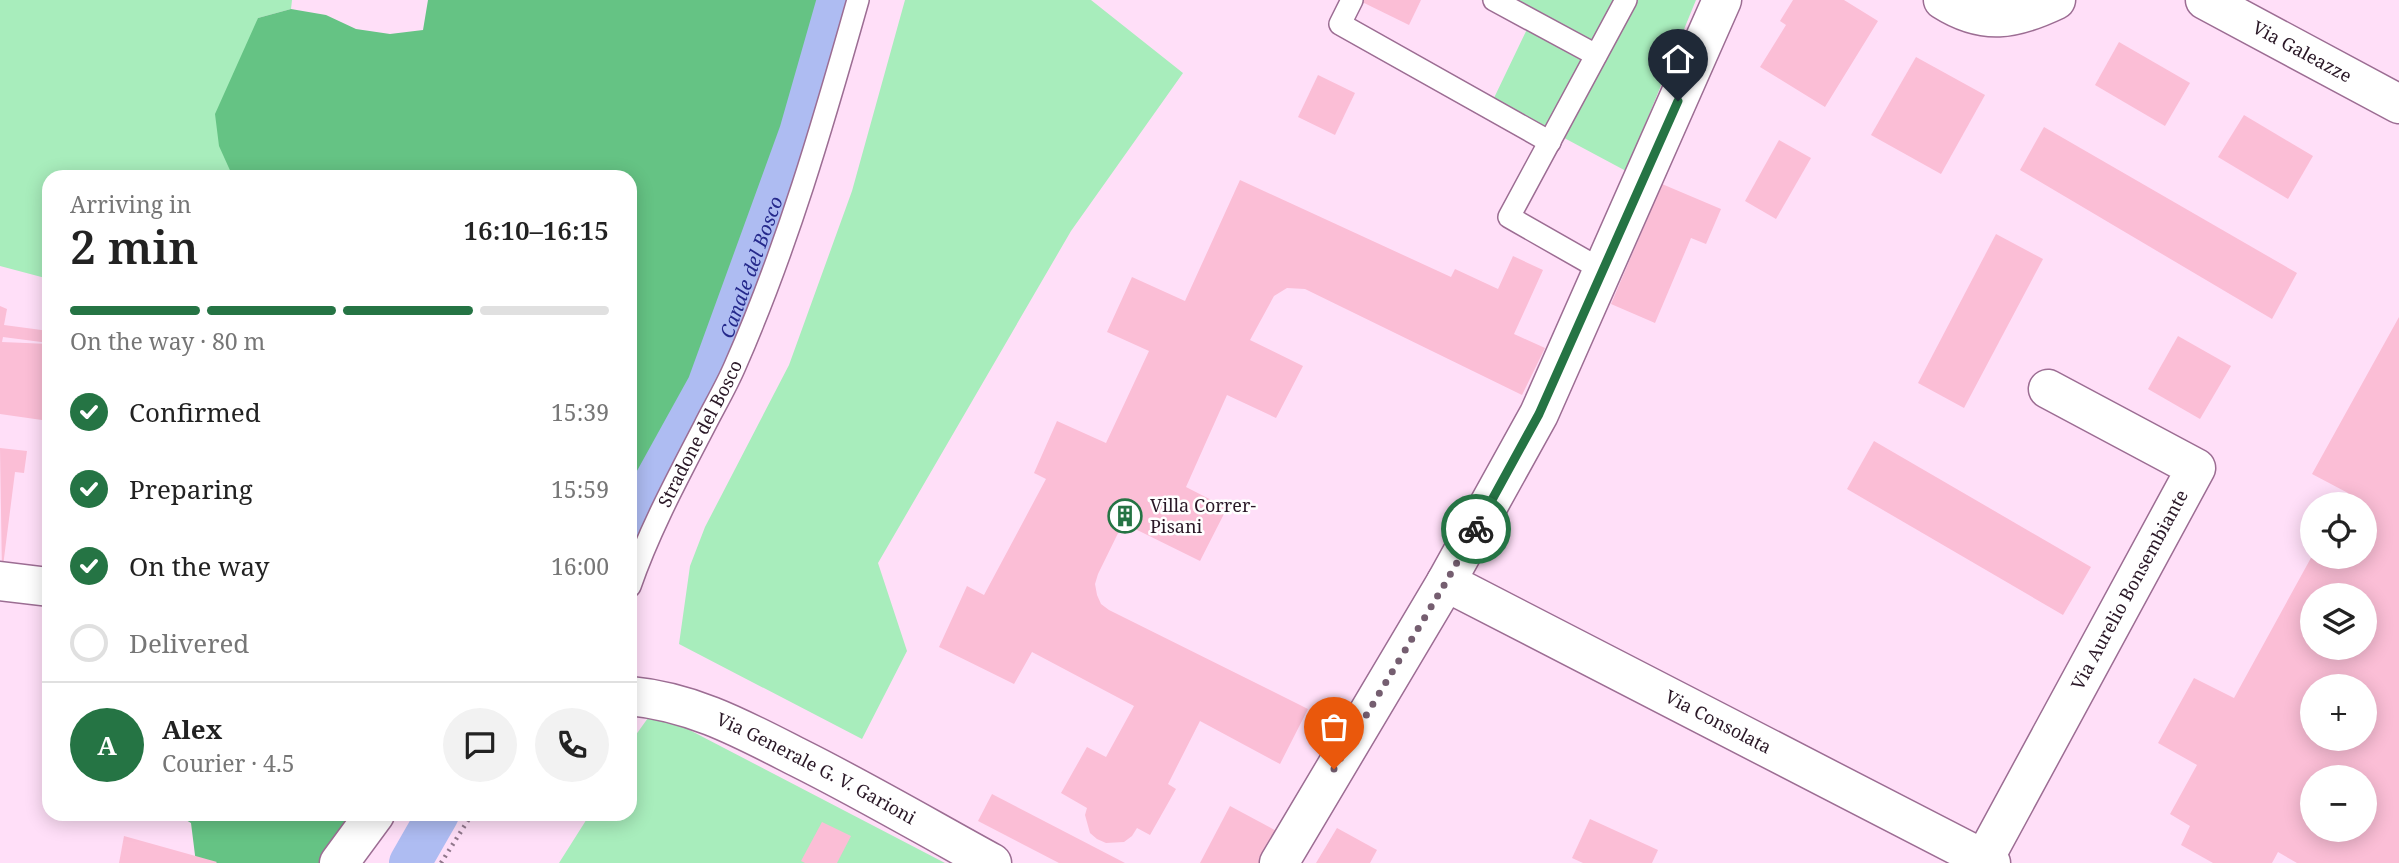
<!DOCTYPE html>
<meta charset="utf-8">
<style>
:root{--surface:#fff;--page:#f2f2f2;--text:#222;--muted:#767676;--line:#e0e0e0;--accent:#257444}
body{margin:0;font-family:"Noto Serif",serif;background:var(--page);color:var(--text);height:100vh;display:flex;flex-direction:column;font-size:26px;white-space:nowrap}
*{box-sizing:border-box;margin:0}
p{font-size:23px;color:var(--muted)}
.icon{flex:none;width:38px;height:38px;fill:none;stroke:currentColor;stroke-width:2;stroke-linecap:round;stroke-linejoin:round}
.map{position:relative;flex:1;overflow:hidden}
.drawer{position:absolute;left:42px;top:170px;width:595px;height:651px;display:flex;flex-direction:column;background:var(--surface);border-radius:21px;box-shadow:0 4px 18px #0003}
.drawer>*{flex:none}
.buttons{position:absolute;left:2300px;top:492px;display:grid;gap:14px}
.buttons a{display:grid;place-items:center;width:77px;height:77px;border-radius:50%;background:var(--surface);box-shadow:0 4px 18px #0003;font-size:35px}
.pin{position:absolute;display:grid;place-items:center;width:60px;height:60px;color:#fff;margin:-72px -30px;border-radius:50% 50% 50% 0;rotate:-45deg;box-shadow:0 0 7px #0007}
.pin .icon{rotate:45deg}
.courier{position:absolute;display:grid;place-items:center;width:70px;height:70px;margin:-35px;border:5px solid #257444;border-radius:50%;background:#fff;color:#222;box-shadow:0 2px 9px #0007}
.summary em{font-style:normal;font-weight:600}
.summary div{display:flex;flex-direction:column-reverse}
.summary{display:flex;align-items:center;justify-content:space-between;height:119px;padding:0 28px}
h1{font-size:46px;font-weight:600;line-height:52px}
.bar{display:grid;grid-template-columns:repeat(4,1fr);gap:10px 7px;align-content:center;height:84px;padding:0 28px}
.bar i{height:9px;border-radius:5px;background:var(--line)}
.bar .on{background:var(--accent)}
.bar p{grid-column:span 4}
.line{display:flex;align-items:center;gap:18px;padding:0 28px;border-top:2px solid var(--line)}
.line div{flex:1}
.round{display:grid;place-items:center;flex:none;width:74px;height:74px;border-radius:37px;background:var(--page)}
ol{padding:0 28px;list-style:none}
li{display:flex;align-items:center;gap:21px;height:77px}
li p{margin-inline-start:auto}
li .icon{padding:7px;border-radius:50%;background:var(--accent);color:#fff;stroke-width:4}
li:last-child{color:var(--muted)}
li i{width:38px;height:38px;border:4px solid var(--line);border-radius:50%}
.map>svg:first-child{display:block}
</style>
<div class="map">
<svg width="2399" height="863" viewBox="0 0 2399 863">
<rect width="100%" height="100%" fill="#ffdff8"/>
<g fill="#a8edbc">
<path d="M0 0H292L291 9 258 18 233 177H49V279L0 266Z"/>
<path d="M905 0H1091L1183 73 1071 231 878 563 907 651 862 739 679 644 690 566 705 527 789 365 852 191Z"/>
<path d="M1481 0H1696L1626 171 1493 100 1529 25Z"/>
<path d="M653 711 945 863H559L590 814H630V743Z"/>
</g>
<g fill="#65c384">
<path d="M428 0H843L794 173 734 341 651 501 630 517V177H233L219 146 215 114 258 18 291 9 326 15 356 29 390 34 423 30Z"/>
<path d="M176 814H359L323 863H196L191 823Z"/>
</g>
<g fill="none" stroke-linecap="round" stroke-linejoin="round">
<g stroke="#aebcf2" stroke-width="42">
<path id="s1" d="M630 518 651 489 708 386 800 133 838 0"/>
<path d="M410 863 438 814"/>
</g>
</g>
<g fill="#fbbed6" fill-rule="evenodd">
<path d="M1358 0H1421L1409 25Z"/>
<path d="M1793 0H1844L1878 21 1825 107 1760 67 1786 25 1780 21Z"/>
<path d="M2119 42 2190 83 2165 126 2095 85Z"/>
<path d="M1916 57 1985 95 1941 174 1871 135Z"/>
<path d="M1318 75 1355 93 1335 135 1298 117Z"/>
<path d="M2244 115 2313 156 2288 199 2218 157Z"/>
<path d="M2044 127 2297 273 2272 319 2020 170Z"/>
<path d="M1779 140 1811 158 1776 219 1745 201Z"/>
<path d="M1240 180 1451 277 1455 269 1498 289 1513 256 1543 270 1514 334 1545 348 1522 395 1305 289 1287 288 1274 296 1250 340 1303 366 1276 418 1227 395 1186 487 1227 508 1200 561 1123 523 1098 574 1095 584 1097 595 1101 604 1109 610 1308 709 1280 764 1200 721 1168 784 1176 789 1150 835 1137 828 1132 836 1124 842 1106 843 1097 839 1090 833 1085 815 1087 808 1061 793 1087 747 1106 757 1134 706 1032 652 1014 684 939 647 967 586 984 595 1046 479 1034 473 1057 421 1106 443 1149 351 1107 332 1132 277 1185 301Z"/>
<path d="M1662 184 1721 209 1706 244 1691 238 1655 323 1611 304Z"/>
<path d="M1996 234 2043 259 1964 408 1918 383Z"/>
<path d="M0 306 7 309 4 325 49 331V343L3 337 2 342 49 344V421L0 414Z"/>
<path d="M2399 317V863H2297L2278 852 2272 863H2213L2181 845 2190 826 2170 814 2197 765 2158 743 2194 678 2234 698 2312 556H2364V504H2342L2348 493 2312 474ZM2312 595H2364V648H2312ZM2312 686H2364V738H2312ZM2312 777H2364V830H2312Z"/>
<path d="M2178 336 2231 366 2200 419 2148 389Z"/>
<path d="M1874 441 2091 567 2063 615 1847 489Z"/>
<path d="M0 448 27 451 24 473 15 472 2 574Z"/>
<path d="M992 794 1125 863H1059L978 821Z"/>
<path d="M1230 806 1282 834 1267 863H1200Z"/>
<path d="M1590 819 1658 850 1652 863H1583L1572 858Z"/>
<path d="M822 822 851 836 837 863H805L801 861Z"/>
<path d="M1337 828 1377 850 1370 863H1316Z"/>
<path d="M124 836 217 862 216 863H119Z"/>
</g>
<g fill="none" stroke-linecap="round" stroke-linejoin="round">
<defs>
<g id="service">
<path d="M1352 0 1340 24 1550 142"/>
<path d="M1494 0 1596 55"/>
<path d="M1602 270 1509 217 1626 0"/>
<path id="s2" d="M630 586C649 531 677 479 704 427 714 407 726 387 735 366 787 248 823 124 858 0"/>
</g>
<g id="minor">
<path d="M1943 0C1984 26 2014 20 2056 0"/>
<path id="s3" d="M2205 0 2399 104"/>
<path d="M0 581 49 587"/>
<path id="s4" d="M1446 582 1991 863"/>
<path id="s5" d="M630 696C694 702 744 730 799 758 865 791 928 828 992 863"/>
<path id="s6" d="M1984 859 2196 468 2048 389"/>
<path d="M339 863 375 814"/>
<path d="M1279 863 1446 582 1539 414 1722 0"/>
</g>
</defs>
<use href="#service" stroke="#9c6d93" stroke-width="24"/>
<use href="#minor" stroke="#9c6d93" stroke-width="41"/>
<path stroke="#90778b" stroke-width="4.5" stroke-dasharray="2 5" stroke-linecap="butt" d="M441 863 472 814"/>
<use href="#service" stroke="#fff" stroke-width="21"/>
<use href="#minor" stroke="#fff" stroke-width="38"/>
</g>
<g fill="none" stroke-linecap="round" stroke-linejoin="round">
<path stroke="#755e70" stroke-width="7" stroke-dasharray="0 12.6" d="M1334 769 1446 582 1476 529"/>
<path stroke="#257444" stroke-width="9" d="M1476 529 1539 414 1678 101"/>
</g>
<defs>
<symbol id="building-ring" viewBox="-11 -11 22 22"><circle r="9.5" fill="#fff" stroke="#257444" stroke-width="1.5"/><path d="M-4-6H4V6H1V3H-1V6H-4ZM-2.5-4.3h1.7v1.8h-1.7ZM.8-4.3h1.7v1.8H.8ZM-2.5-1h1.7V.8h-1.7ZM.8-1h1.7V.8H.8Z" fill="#257444"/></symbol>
</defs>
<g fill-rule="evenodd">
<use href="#building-ring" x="1106" y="497" width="38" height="38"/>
</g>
<g text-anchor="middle" stroke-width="5" stroke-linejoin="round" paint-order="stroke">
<g font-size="18" fill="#2a1827" stroke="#fff">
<text dy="6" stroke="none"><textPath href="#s3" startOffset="110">Via Galeazze</textPath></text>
<text dy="6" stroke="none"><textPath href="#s2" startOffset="168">Stradone del Bosco</textPath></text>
<text dy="6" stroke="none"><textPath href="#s6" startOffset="306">Via Aurelio Bonsembiante</textPath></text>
<text dy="6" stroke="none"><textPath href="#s4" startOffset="306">Via Consolata</textPath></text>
<text dy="6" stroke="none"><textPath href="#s5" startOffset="201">Via Generale G. V. Garioni</textPath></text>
</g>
<g font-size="18" fill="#2a1827" stroke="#fff" text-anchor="start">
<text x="1150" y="512">Villa Correr-<tspan x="1150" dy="21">Pisani</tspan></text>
</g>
<g font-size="19" font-style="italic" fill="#25298c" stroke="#fff">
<text dy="7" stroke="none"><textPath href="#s1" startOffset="280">Canale del Bosco</textPath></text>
</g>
</g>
</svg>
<div class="buttons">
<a><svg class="icon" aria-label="locate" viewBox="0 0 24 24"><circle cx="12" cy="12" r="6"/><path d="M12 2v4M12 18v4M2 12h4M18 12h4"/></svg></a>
<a><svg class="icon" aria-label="layers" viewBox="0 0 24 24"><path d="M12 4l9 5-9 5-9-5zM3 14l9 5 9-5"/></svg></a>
<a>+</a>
<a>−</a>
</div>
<div class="pin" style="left:1334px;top:769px;background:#ea580c"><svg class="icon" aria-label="bag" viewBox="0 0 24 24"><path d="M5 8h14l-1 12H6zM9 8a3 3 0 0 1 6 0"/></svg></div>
<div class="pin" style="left:1678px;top:101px;background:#1f2937"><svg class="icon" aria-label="home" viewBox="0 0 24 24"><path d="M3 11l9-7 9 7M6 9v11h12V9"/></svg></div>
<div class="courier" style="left:1476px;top:529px"><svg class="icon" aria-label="bike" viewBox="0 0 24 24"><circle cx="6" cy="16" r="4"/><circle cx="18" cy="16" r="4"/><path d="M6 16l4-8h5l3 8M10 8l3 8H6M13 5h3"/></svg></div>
<section class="drawer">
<div class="summary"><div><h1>2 min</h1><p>Arriving in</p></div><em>16:10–16:15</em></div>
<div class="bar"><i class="on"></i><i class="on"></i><i class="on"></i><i></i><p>On the way · 80 m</p></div>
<ol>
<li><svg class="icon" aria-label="check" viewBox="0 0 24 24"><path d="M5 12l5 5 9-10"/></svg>Confirmed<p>15:39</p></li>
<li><svg class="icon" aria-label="check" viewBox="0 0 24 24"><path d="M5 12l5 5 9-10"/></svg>Preparing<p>15:59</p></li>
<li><svg class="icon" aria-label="check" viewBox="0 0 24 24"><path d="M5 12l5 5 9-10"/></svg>On the way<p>16:00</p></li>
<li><i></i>Delivered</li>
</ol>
<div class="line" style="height:126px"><b class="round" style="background:var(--accent);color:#fff">A</b><div><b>Alex</b><p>Courier · 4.5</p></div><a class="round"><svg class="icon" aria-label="chat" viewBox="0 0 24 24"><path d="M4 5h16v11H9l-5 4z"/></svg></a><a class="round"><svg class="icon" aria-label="phone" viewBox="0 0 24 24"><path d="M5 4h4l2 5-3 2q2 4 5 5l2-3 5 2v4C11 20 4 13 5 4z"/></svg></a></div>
</section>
</div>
